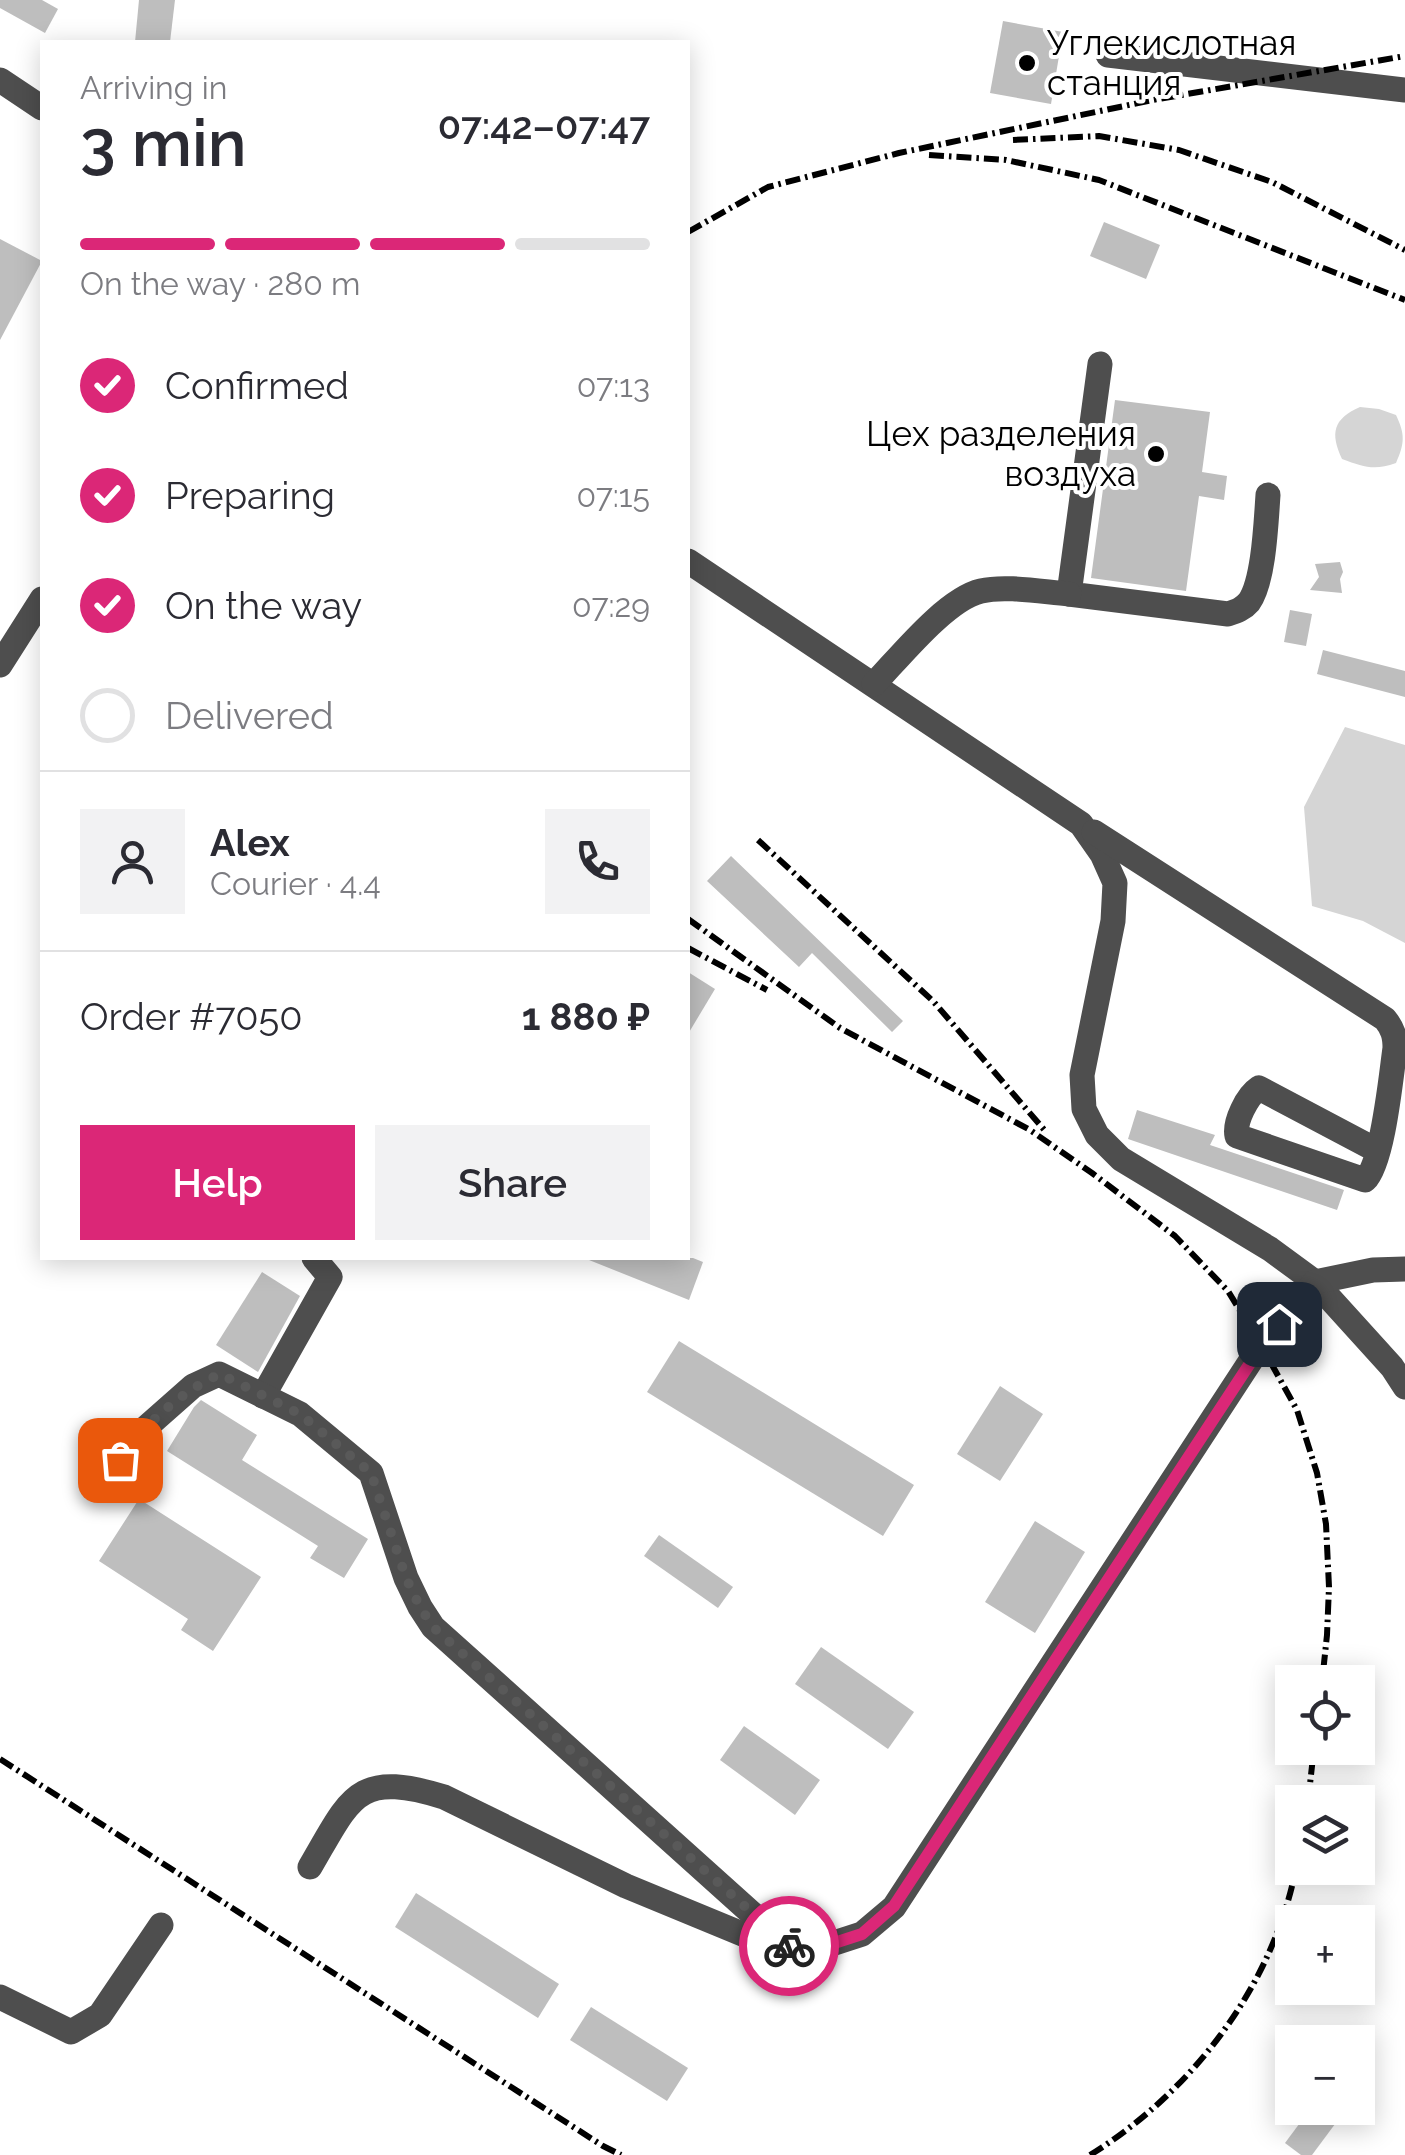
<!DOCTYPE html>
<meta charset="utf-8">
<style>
:root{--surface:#fff;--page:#f2f2f3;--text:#2b2b33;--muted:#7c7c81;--line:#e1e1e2;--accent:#db2777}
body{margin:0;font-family:Raleway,sans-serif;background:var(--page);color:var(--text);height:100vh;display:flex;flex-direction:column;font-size:38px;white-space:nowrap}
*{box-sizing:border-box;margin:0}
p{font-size:32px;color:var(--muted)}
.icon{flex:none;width:55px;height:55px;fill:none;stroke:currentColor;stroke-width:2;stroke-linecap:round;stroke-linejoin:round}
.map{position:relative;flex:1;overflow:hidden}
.side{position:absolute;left:40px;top:40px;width:650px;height:1220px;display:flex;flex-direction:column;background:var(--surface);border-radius:0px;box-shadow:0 5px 25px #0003}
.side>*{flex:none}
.buttons{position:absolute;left:1275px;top:1665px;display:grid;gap:20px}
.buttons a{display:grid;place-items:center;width:100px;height:100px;border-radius:0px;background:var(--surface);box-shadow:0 5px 25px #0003;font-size:50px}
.pin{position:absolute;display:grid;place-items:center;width:85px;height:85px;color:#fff;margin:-42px;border-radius:20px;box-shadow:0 5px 15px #0006}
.courier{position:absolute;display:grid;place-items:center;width:100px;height:100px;margin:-50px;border:8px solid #db2777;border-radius:50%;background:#fff;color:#222;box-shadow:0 2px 12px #0007}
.head em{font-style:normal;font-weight:600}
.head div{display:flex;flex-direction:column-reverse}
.head{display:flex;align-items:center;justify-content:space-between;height:170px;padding:0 40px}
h1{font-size:65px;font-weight:600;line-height:75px}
.bar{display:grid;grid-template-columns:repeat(4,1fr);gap:15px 10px;align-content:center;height:120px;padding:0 40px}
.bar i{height:12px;border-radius:8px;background:var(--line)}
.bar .active{background:var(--accent)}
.bar p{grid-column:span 4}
.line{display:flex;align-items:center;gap:25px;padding:0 40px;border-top:2px solid var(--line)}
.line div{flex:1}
.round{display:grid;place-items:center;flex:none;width:105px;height:105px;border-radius:0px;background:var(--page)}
ol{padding:0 40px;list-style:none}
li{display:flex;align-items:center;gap:30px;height:110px}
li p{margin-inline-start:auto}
li .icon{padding:10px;border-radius:50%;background:var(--accent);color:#fff;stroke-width:4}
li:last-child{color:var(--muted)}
li i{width:55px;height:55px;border:5px solid var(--line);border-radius:50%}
.cta{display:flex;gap:20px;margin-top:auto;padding:20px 40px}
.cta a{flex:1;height:115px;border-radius:0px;background:var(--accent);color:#fff;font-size:40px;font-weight:600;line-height:115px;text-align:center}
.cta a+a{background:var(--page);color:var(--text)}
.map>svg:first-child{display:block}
</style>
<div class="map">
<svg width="1405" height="2155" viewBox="0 0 1405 2155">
<rect width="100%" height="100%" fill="#fff"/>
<g fill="#d5d5d5">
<path d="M1360 407 1379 409 1396 415C1405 434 1405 443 1396 463 1374 471 1364 467 1342 459 1330 433 1333 419 1360 407Z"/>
<path d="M1345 727 1405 745V943L1363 921 1312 906 1304 807Z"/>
</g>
<g fill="#bebebe">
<path d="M0 0H42L58 9 45 33 0 8Z"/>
<path d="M139 0H175L170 42H135Z"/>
<path d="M1003 21 1063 32 1051 104 990 93Z"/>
<path d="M1104 222 1160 245 1146 279 1090 256Z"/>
<path d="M0 239 42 261 0 340Z"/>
<path d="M1115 400 1210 412 1202 472 1227 476 1224 500 1199 496 1186 591 1091 578Z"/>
<path d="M1340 562 1343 572 1340 579 1342 593 1310 590 1319 577 1315 564Z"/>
<path d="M1290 610 1312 614 1306 646 1284 642Z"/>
<path d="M1323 650 1405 671V697L1317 674Z"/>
<path d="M731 856 903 1021 892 1032 812 953 799 967 707 881Z"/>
<path d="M688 972 715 989 688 1034Z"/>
<path d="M1137 1110 1215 1135 1210 1145 1344 1190 1337 1210 1128 1139Z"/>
<path d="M584 1258H693L703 1262 689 1300Z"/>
<path d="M262 1272 300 1296 258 1372 216 1345Z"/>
<path d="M679 1341 914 1485 883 1536 647 1392Z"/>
<path d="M1000 1386 1043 1414 1000 1481 957 1454Z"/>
<path d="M201 1400 257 1435 242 1460 368 1539 344 1578 310 1558 318 1546 167 1451 194 1407Z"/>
<path d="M139 1499 261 1577 213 1651 181 1630 188 1619 99 1561Z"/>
<path d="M1035 1521 1085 1552 1035 1633 985 1602Z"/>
<path d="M659 1535 733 1587 718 1608 644 1556Z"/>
<path d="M821 1647 914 1712 888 1749 795 1684Z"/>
<path d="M744 1726 820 1780 795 1815 720 1760Z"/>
<path d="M416 1893 559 1984 538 2018 395 1927Z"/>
<path d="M591 2007 688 2068 667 2101 570 2040Z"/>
<path d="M1311 2108H1321L1338 2120 1312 2155H1301L1285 2143Z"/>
</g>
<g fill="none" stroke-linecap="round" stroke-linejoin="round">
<g stroke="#4e4e4e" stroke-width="25">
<path d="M1108 55 1405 90"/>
<path d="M0 80 42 108"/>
<path d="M1100 364 1069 594 1228 614C1237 611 1243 609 1249 602 1264 581 1266 522 1268 495"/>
<path d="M688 561 1081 824 1102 854 1115 883 1113 921 1082 1075 1084 1109 1097 1135 1121 1159 1270 1249 1315 1282 1392 1367 1405 1387"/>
<path d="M0 665 42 599"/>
<path d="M874 684C899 658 946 599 981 591 1005 585 1043 592 1069 594"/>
<path d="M1094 832 1385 1019C1393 1029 1395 1036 1395 1048 1391 1076 1383 1163 1365 1180L1237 1136C1234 1122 1247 1096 1259 1088L1378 1151"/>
<path d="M263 1396 330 1277 314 1258"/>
<path d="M106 1480 133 1439 193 1386 219 1374 300 1414 371 1473 406 1578 420 1607 433 1627 787 1945"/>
<path d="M310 1867C351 1797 356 1770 444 1797L626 1886 752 1938 791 1948 825 1946 862 1934 894 1907 1261 1345 1315 1282 1373 1270 1405 1269"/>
<path d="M0 1997 71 2032 100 2015 161 1925"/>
</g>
<g stroke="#000" stroke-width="6" stroke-dasharray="15 5 2.5 5" stroke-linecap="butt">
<path d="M1013 140 1099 136 1179 150 1272 182 1405 250"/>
<path d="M929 155 1006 160 1099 180 1405 300"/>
<path d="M688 232 768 187 899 153 1153 100 1405 56"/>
<path d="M758 840 933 1001 1047 1133"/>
<path d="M688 919 840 1028 1030 1130 1092 1173 1175 1236 1228 1291 1261 1345 1297 1410 1317 1473 1326 1524 1329 1587 1327 1635 1322 1682"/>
<path d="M688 948 767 990"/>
<path d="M0 1759 603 2146 621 2155"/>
<path d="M1308 1802 1314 1748"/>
<path d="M1090 2155C1192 2092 1273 1986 1296 1868"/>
</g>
</g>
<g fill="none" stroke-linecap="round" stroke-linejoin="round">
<path stroke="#595959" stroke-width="10" stroke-dasharray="0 18" d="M120 1460C144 1424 181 1392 220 1374L300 1414 371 1473 406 1578 420 1607 433 1627 789 1946"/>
<path stroke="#db2777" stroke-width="12" d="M789 1946 791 1948 825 1946 862 1934 894 1906 1262 1345 1279 1324"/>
</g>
<g fill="#000" stroke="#fff" stroke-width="4">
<circle cx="1027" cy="63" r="10"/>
<circle cx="1156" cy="454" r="10"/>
</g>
<g text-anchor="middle" stroke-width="8" stroke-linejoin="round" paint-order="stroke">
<g font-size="35" fill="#000" stroke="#fff" text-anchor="start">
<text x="1047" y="55">Углекислотная<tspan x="1047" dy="40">станция</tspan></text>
<text x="1136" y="446" text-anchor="end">Цех разделения<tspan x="1136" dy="40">воздуха</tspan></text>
</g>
</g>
</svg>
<div class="buttons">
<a><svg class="icon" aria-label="locate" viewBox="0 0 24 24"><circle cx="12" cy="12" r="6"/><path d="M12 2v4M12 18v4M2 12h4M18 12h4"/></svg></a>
<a><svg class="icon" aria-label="layers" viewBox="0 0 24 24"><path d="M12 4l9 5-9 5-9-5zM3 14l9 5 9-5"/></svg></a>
<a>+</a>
<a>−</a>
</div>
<div class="pin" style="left:120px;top:1460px;background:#ea580c"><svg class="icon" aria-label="bag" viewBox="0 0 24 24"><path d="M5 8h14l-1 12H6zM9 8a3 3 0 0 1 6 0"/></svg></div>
<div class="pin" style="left:1279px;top:1324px;background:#1f2937"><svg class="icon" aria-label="home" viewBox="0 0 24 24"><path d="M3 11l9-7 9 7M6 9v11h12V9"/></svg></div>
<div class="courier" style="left:789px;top:1946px"><svg class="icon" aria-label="bike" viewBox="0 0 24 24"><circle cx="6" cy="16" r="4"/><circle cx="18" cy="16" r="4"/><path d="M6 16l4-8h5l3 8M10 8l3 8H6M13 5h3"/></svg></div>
<section class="side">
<div class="head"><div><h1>3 min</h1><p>Arriving in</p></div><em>07:42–07:47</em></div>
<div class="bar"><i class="active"></i><i class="active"></i><i class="active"></i><i></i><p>On the way · 280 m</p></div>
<ol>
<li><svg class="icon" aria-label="check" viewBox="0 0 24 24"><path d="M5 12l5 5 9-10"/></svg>Confirmed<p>07:13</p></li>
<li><svg class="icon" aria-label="check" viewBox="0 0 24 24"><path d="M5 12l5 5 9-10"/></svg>Preparing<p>07:15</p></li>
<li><svg class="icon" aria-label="check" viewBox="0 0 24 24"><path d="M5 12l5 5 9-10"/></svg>On the way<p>07:29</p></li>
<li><i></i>Delivered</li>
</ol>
<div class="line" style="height:180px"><a class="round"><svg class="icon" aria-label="person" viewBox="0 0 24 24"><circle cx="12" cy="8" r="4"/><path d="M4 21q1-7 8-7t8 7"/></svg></a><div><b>Alex</b><p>Courier · 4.4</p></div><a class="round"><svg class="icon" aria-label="phone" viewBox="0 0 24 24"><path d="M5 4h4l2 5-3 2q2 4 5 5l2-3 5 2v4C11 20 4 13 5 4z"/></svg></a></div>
<div class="line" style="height:130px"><div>Order #7050</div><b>1 880 ₽</b></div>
<div class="cta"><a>Help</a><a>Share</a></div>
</section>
</div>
